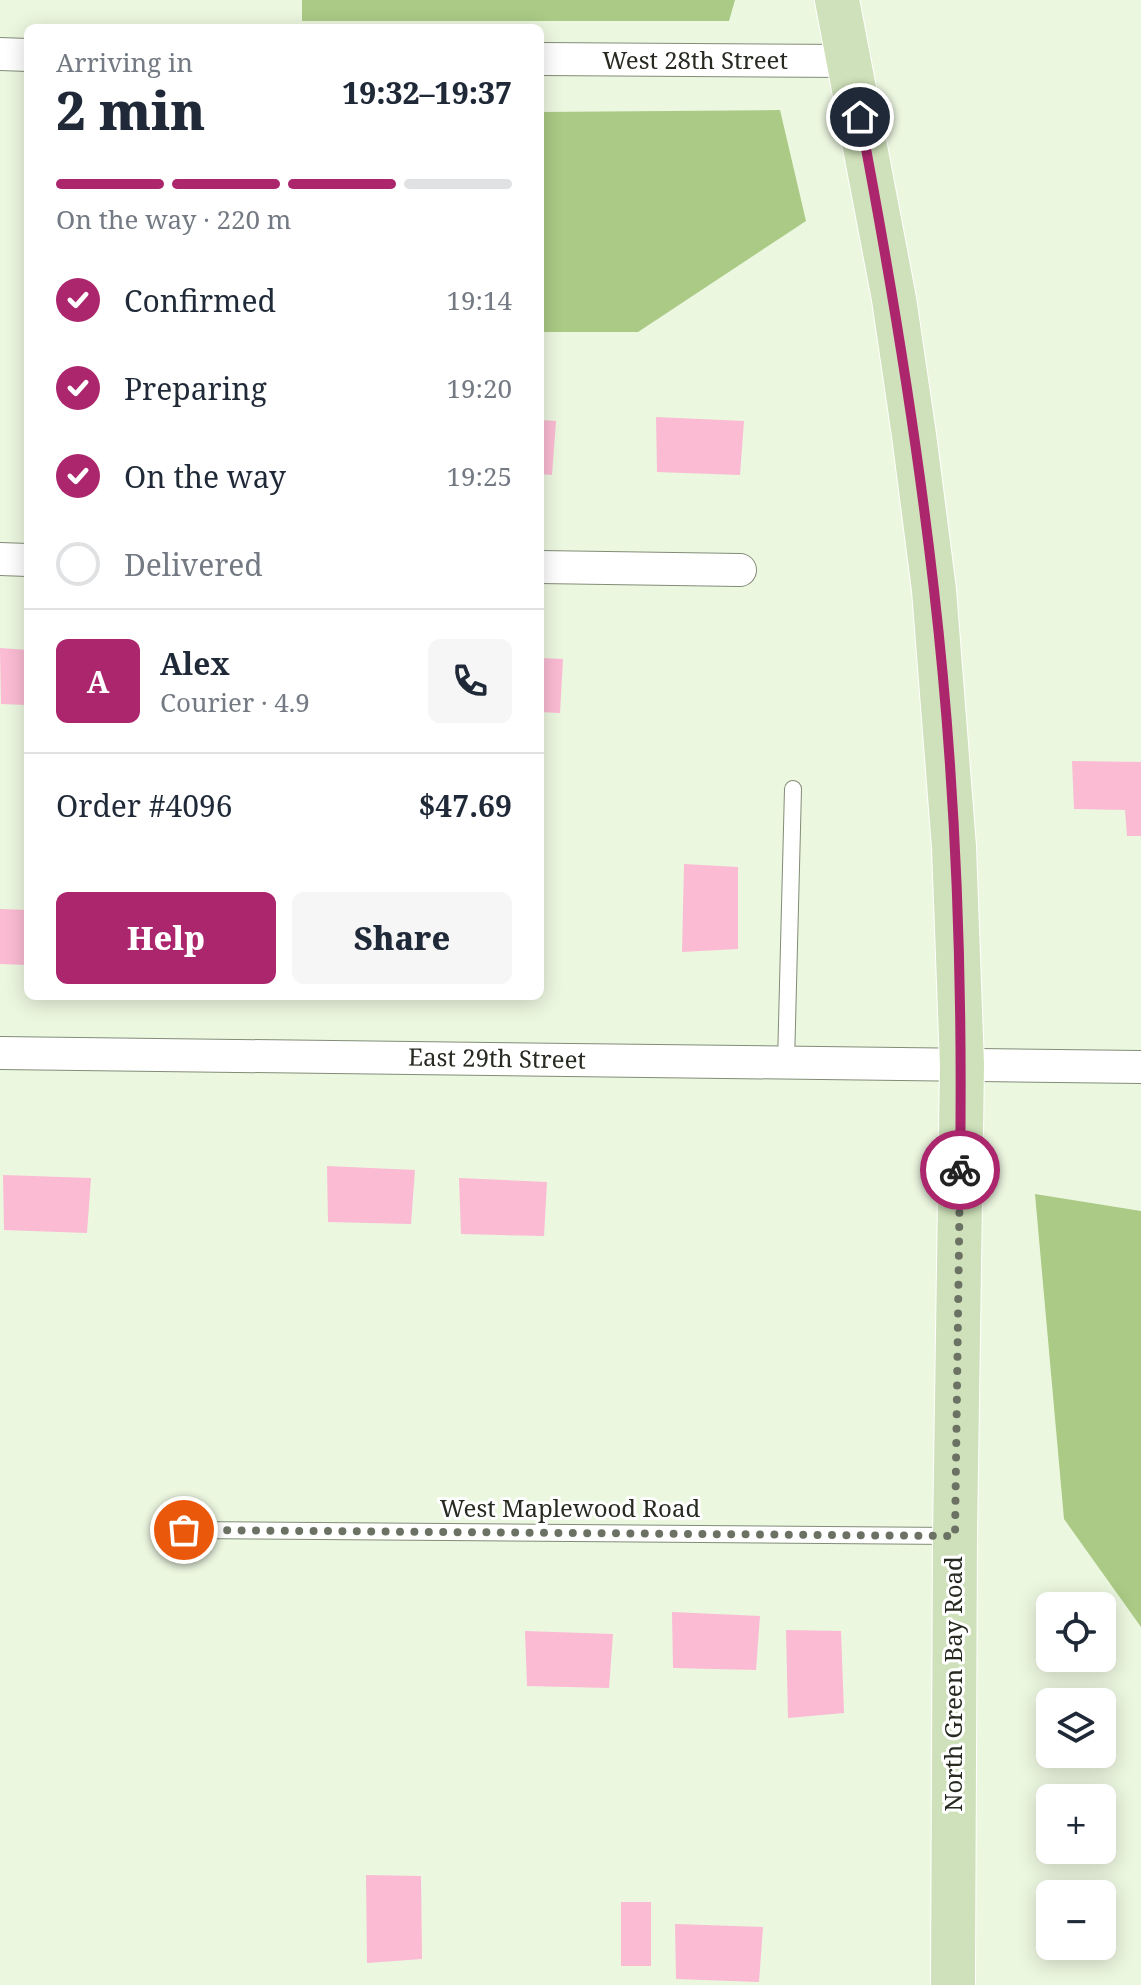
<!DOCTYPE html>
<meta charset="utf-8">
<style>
:root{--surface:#fff;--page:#f6f6f7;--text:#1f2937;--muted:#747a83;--line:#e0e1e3;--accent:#ac266d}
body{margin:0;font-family:"Noto Serif",serif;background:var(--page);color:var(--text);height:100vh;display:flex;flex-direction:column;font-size:30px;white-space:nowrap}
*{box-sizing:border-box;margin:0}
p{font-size:26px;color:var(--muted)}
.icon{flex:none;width:44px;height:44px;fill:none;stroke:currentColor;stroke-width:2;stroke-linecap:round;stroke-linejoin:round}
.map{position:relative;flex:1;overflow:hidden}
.details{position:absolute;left:24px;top:24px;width:520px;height:976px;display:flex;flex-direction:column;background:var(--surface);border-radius:12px;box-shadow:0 4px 20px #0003}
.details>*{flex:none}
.buttons{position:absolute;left:1036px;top:1592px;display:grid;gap:16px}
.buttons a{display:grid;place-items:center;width:80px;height:80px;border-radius:12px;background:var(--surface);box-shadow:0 4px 20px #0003;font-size:40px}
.pin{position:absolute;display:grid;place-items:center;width:68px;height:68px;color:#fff;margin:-34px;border:4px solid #fff;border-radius:50%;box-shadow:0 2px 8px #0007}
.courier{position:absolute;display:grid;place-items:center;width:80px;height:80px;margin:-40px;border:6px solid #ac266d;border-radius:50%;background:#fff;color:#222;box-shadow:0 2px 10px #0007}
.overview em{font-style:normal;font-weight:800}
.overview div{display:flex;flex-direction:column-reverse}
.overview{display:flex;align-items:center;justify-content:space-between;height:136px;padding:0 32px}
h1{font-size:52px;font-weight:800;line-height:60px}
.bar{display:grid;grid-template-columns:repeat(4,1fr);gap:12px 8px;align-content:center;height:96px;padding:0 32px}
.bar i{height:10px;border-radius:6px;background:var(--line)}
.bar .current{background:var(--accent)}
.bar p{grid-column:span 4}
.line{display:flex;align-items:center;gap:20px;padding:0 32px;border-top:2px solid var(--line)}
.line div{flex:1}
.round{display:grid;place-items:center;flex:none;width:84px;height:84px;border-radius:12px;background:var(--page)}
ol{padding:0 32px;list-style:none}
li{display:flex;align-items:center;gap:24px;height:88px}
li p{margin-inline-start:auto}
li .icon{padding:8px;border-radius:50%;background:var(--accent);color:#fff;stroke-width:4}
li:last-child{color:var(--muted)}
li i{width:44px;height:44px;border:4px solid var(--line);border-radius:50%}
.button{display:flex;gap:16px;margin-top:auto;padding:16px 32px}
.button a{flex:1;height:92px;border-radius:12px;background:var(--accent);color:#fff;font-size:32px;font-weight:800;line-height:92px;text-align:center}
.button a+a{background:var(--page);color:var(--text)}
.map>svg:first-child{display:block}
</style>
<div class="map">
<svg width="1141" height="1985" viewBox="0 0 1141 1985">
<rect width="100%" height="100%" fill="#ecf7e0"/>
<g fill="#abca85">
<path d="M302 0H735L729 21H302Z"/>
<path d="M780 110 806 221 638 332H540V112Z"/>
<path d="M1035 1194 1141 1211V1627L1064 1519Z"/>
</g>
<g fill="#fabbd3">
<path d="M656 417 744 421 740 475 657 472Z"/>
<path d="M540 420 556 421 552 475 540 474Z"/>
<path d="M0 648 28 650V705L1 704Z"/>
<path d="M540 658 563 659 560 713 540 712Z"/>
<path d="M1072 761 1141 762V836H1127L1125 810 1074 809Z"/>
<path d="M684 864 738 867V949L682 952Z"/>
<path d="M0 909 28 910V965L0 964Z"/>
<path d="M327 1166 415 1170 411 1224 328 1222Z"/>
<path d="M3 1175 91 1178 87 1233 4 1230Z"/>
<path d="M459 1178 547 1182 544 1236 461 1234Z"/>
<path d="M672 1612 760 1616 756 1670 673 1668Z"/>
<path d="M786 1630 841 1631 844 1713 788 1718Z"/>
<path d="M525 1631 613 1634 609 1688 527 1686Z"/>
<path d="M366 1875 421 1876 422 1959 367 1963Z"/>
<rect x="621" y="1902" width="30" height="64"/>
<path d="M675 1924 763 1927 759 1982 676 1979Z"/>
</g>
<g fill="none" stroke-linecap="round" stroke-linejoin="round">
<defs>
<g id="lane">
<path d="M786 1063 793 789"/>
<path d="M184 1530 953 1536"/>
</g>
<g id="street">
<path d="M0 54 28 55"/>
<path d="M540 59 850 61"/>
<path d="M0 559 28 560"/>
<path d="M540 567 740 570"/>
<path d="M0 1053 1141 1067"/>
</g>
<path id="primary" d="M837 0 894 299 914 435 934 590 954 847 962 1065 955 1536 953 1985"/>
</defs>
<use href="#lane" stroke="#828c77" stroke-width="18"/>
<use href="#street" stroke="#828c77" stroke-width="34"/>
<use href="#primary" stroke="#fff" stroke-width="46"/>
<use href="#lane" stroke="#fff" stroke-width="16"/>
<use href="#street" stroke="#fff" stroke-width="32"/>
<use href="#primary" stroke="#cfe1ba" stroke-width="44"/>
</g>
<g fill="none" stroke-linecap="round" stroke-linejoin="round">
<path stroke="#6b7264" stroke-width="8" stroke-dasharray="0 14.4" d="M184 1530 955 1536 960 1170"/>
<path stroke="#ac266d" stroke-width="10" d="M860 117C890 274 916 431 934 590 956 781 963 977 960 1170"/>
</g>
<g text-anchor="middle" stroke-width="6" stroke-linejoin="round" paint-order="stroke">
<g font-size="24" fill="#262a21" stroke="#fff">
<text x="695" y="69">West 28th Street</text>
<text transform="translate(497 1059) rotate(1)" y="8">East 29th Street</text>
<text x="570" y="1517">West Maplewood Road</text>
<text transform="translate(954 1684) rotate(-90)" y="8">North Green Bay Road</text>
</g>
</g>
</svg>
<div class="buttons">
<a><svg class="icon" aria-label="locate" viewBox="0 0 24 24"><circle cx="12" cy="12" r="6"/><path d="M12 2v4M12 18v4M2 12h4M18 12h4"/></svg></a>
<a><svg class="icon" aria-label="layers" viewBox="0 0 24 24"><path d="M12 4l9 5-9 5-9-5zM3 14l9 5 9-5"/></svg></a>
<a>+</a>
<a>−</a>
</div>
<div class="pin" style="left:184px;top:1530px;background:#ea580c"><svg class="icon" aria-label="bag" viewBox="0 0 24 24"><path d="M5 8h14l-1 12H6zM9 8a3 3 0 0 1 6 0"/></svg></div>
<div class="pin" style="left:860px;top:117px;background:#1f2937"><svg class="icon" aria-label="home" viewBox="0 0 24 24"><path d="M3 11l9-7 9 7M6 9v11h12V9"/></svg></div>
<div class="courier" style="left:960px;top:1170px"><svg class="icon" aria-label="bike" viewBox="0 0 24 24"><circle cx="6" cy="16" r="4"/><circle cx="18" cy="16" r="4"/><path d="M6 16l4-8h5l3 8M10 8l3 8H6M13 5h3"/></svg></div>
<section class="details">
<div class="overview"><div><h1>2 min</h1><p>Arriving in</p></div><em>19:32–19:37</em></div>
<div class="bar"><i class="current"></i><i class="current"></i><i class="current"></i><i></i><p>On the way · 220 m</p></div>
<ol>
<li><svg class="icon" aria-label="check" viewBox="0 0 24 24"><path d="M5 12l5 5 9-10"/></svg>Confirmed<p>19:14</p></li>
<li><svg class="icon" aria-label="check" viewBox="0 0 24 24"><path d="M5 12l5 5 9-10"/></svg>Preparing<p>19:20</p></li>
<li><svg class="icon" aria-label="check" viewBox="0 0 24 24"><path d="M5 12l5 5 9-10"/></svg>On the way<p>19:25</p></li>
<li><i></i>Delivered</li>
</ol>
<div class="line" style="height:144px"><b class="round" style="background:var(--accent);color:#fff">A</b><div><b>Alex</b><p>Courier · 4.9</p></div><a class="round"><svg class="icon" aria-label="phone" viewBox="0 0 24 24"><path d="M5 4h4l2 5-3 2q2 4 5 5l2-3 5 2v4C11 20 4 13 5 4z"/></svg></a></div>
<div class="line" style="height:104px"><div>Order #4096</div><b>$47.69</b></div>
<div class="button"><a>Help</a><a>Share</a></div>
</section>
</div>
